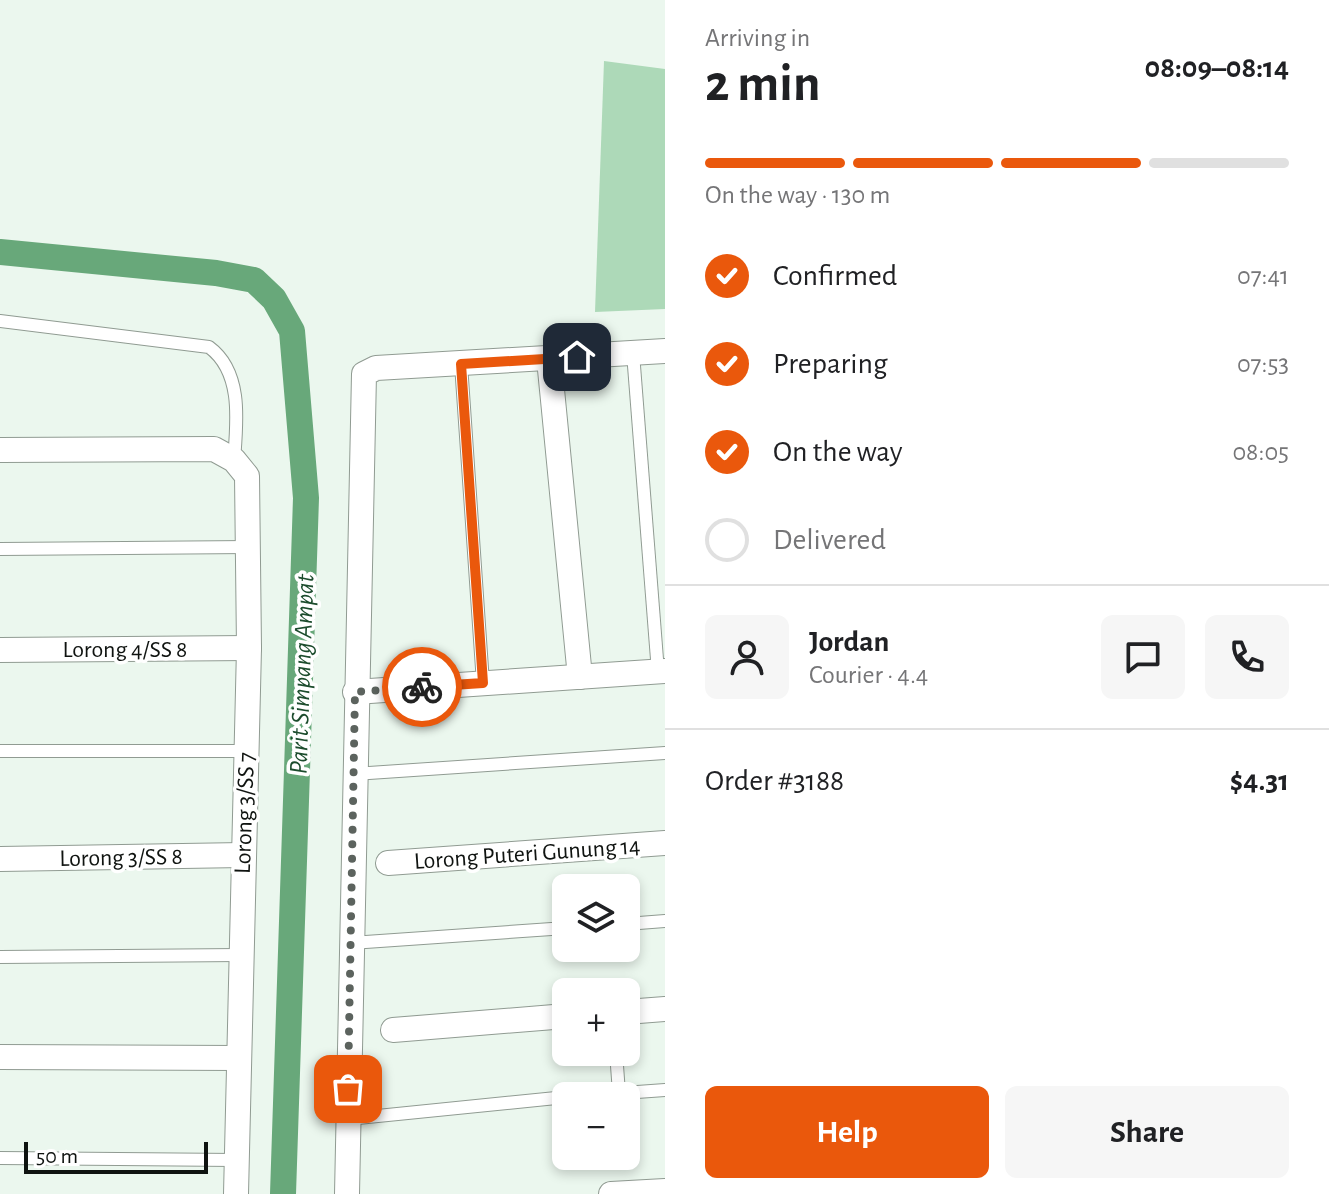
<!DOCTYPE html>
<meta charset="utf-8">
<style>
:root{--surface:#fff;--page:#f6f6f6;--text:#202124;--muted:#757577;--line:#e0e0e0;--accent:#ea580c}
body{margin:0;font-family:"Alegreya Sans",sans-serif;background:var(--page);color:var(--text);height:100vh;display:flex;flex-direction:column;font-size:30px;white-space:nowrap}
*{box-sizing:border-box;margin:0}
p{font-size:26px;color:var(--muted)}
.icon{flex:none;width:44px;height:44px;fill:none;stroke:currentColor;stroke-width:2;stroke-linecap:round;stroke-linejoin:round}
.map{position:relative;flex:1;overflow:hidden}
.side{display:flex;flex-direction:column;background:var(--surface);width:664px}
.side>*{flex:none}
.fabs{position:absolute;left:552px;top:874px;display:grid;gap:16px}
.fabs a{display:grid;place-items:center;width:88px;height:88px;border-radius:12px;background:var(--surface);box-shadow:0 4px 12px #0003;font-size:40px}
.scale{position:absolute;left:24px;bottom:20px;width:184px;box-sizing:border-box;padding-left:8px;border:4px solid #0f1310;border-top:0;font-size:22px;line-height:28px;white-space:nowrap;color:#0f1310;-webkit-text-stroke:6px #fff;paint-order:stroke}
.pin{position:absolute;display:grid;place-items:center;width:68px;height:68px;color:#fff;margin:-34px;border-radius:16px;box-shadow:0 4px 12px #0006}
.courier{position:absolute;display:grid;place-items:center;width:80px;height:80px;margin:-40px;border:6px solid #ea580c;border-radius:50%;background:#fff;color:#222;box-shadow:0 2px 10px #0007}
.head em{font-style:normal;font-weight:700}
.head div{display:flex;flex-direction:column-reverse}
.head{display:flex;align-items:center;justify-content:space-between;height:136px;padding:0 40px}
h1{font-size:52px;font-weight:700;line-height:60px}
.bar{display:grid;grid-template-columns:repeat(4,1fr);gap:12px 8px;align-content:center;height:96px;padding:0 40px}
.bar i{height:10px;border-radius:6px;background:var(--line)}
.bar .selected{background:var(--accent)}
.bar p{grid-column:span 4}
.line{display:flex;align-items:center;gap:20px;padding:0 40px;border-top:2px solid var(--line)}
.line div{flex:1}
.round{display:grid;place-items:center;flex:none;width:84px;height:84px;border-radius:12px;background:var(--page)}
ol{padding:0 40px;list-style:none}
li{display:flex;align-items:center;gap:24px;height:88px}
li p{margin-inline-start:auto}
li .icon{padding:8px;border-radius:50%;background:var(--accent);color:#fff;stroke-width:4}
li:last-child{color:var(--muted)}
li i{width:44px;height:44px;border:4px solid var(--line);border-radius:50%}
.button{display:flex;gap:16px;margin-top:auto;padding:16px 40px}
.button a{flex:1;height:92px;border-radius:12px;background:var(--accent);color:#fff;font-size:32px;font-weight:700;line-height:92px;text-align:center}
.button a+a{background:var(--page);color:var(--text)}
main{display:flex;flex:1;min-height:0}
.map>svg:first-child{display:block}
</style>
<main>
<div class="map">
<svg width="665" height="1194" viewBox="0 0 665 1194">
<rect width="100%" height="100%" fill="#ebf7ee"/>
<path fill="#add9b8" d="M604 61 665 69V309L595 312Z"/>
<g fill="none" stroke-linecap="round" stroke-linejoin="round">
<path stroke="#68a87a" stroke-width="26" d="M0 252 216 273 254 280 274 299 292 331 306 498 283 1194"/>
<defs>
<g id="lane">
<path d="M0 321 209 347C243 372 237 422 234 460"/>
<path d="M633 353 658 672"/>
<path d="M461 364 483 683"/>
<path d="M0 549 249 547"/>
<path d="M0 751H246"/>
<path d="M354 774 665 753"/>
<path d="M626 924 665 921"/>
<path d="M351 943 566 928"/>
<path d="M0 957 239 955"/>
<path d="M616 1052 619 1093"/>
<path d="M582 1096 665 1090"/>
<path d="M348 1119 566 1097"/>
<path d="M0 1158 236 1160"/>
</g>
<g id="street">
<path d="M549 359 580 677"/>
<path d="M0 450 214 449 234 460 247 476 249 648 236 1194"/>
<path d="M0 650 249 648"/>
<path d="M355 692 665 671"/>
<path d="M0 859 243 855"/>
<path d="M388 863 665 843"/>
<path d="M626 1012 665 1009"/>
<path d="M393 1030 566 1016"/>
<path d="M0 1057 238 1058"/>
<path d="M347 1194 364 374 376 368 665 351"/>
<path d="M611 1194 665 1191"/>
</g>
</defs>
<use href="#lane" stroke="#909b92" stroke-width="14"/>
<use href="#street" stroke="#909b92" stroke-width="26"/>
<use href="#lane" stroke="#fff" stroke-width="12"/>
<use href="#street" stroke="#fff" stroke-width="24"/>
</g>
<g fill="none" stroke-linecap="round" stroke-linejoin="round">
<path stroke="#5c635e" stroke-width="8" stroke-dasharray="0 14.4" d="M348 1089 355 692 422 687"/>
<path stroke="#ea580c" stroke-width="10" d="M422 687 483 683 461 364 577 357"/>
</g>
<g text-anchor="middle" stroke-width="7" stroke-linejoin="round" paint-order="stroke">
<g font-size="24" fill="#0f1310" stroke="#fff">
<text x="125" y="657">Lorong 4/SS 8</text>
<text transform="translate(244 813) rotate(-88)" y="8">Lorong 3/SS 7</text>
<text transform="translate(527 853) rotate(-4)" y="8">Lorong Puteri Gunung 14</text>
<text transform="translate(121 857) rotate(-1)" y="8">Lorong 3/SS 8</text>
</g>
<g font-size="26" font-style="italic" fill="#1c4c2d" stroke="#fff">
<text transform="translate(301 674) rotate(-88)" y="9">Parit Simpang Ampat</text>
</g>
</g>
</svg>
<div class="fabs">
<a><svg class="icon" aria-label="layers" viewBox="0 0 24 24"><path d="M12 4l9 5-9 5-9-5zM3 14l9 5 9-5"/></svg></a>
<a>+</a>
<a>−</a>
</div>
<div class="scale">50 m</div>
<div class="pin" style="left:348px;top:1089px;background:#ea580c"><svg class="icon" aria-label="bag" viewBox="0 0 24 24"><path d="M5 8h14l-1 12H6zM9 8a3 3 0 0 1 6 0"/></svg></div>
<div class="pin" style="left:577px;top:357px;background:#1f2937"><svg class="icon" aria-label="home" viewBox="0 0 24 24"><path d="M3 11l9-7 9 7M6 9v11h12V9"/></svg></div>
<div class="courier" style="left:422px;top:687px"><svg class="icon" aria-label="bike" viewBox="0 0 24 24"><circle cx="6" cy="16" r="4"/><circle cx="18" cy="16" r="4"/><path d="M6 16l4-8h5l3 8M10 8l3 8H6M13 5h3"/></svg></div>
</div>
<section class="side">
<div class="head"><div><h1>2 min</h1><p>Arriving in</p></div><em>08:09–08:14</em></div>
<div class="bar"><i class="selected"></i><i class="selected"></i><i class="selected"></i><i></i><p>On the way · 130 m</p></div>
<ol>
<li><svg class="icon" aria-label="check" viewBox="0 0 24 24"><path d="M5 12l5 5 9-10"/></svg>Confirmed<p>07:41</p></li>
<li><svg class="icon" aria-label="check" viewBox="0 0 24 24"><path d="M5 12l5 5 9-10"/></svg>Preparing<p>07:53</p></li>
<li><svg class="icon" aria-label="check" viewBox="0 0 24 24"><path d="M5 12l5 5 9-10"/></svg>On the way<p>08:05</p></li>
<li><i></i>Delivered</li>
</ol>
<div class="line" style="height:144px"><a class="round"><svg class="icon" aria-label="person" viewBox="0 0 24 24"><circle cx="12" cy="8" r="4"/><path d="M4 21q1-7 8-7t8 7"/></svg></a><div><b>Jordan</b><p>Courier · 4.4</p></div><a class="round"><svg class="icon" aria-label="chat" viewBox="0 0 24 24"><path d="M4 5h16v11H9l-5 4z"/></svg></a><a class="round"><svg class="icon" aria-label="phone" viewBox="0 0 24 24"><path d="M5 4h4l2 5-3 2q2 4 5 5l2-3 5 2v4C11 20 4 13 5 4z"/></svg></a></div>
<div class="line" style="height:104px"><div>Order #3188</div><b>$4.31</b></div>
<div class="button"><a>Help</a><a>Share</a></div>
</section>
</main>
